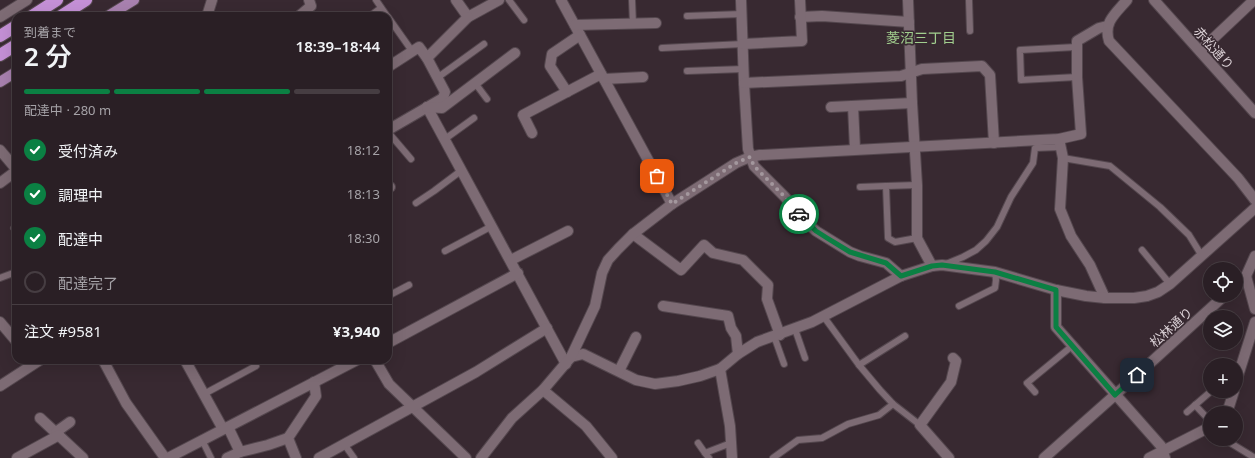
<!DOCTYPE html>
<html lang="ja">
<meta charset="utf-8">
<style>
:root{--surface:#2a1f25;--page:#32272d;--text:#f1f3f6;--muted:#a5a2a7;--line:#463d42;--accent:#0b8043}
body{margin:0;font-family:"Noto Sans","Noto Sans JP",sans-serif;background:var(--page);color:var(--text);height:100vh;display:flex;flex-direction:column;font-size:15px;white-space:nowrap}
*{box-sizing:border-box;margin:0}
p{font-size:13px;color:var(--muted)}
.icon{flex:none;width:22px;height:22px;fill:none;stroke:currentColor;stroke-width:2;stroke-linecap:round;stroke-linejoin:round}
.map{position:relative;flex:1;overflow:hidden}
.details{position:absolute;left:12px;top:12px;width:380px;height:352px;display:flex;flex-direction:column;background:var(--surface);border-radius:12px;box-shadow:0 4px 16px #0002,0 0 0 1px var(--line)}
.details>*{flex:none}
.buttons{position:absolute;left:1203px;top:262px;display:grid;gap:8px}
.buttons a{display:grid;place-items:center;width:40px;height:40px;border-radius:50%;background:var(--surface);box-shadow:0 4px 16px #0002,0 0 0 1px var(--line);font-size:20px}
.pin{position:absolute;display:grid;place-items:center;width:34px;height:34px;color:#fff;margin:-17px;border-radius:8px;box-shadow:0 2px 6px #0006}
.courier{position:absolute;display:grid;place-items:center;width:40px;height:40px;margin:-20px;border:3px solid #0b8043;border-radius:50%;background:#fff;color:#222;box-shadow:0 1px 5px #0007}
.summary em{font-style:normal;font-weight:600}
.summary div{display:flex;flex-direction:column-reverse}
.summary{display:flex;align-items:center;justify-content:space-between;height:68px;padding:0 12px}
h1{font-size:26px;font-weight:600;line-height:30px}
.bar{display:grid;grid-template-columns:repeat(4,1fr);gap:6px 4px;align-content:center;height:48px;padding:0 12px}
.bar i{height:5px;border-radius:3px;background:var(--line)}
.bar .current{background:var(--accent)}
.bar p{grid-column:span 4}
.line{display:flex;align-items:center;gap:10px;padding:0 12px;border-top:1px solid var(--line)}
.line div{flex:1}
ol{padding:0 12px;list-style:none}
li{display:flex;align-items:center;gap:12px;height:44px}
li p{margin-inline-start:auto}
li .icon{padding:4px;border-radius:50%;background:var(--accent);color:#fff;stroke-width:4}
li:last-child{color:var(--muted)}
li i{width:22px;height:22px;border:2px solid var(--line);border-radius:50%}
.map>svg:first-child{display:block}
</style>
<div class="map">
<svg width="1255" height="458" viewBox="0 0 1255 458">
<rect width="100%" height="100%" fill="#382931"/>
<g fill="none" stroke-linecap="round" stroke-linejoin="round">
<defs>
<g id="service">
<path d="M376 0 387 16"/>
<path d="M509 0 524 20"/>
<path d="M632 0 633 24"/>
<path d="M969 0 970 31"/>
<path d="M370 16 381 8"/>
<path d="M687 16 742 14"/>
<path d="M388 17 412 51"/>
<path d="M1076 47 1020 50 1021 80 1077 77"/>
<path d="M662 48 743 44"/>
<path d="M687 71 744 69"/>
<path d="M437 78 484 44"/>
<path d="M475 83 487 99"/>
<path d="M388 132 411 159"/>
<path d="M445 139 474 118"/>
<path d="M1063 158 1110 166 1160 207 1189 235 1202 256"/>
<path d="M917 185 886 186 888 238 895 242 917 238"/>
<path d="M860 187 886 186"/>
<path d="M416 203 434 191 462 170"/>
<path d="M16 226 14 228 16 230"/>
<path d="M1142 250 1170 284"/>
<path d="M445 251 492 226"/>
<path d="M946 264 963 257 976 250 986 241 997 227 1011 197 1033 163 1035 148 1061 147"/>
<path d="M0 278 16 272"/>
<path d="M388 296 409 285"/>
<path d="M959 306 995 288 996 280 995 272"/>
<path d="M824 317 859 365 880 390 893 404 920 425"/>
<path d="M795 329 805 358"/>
<path d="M774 336 784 364"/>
<path d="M859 365 905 336"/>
<path d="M1035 392 1027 383 1072 346"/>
<path d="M204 394 256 366"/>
<path d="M1195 405 1210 421"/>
<path d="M1187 412 1209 393"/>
<path d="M1224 439 1255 458"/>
<path d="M202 440 211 458"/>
<path d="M698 443 705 453"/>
<path d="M344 444 354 458"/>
<path d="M709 458 705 453 731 443"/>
<path d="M773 458 798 440 822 438 848 424 879 415 893 404"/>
</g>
<g id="minor">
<path d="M456 0 468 17 499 0"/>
<path d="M561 0 672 204"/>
<path d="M741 0 744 83 748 149 754 166 784 196 808 224 816 231 850 252 860 256 886 263 901 276"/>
<path d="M908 0 912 103 917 185V238L932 266"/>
<path d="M207 16 212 0"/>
<path d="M299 16 311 6 309 0"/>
<path d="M800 17 822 16 909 22"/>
<path d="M575 25 656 23"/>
<path d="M743 44 802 41 800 0"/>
<path d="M1200 51 1254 0"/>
<path d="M427 58 468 17"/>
<path d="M388 67 419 47 427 58 445 92 443 98 388 130"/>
<path d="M604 79 643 77"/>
<path d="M744 83 901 76 922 69 982 66 990 75 994 143"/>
<path d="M567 92 550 66 552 54 580 35"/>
<path d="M853 106 855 149"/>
<path d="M427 107 566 364"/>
<path d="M427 107 442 108 515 53"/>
<path d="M831 107 912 103"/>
<path d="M532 133 523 115 601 74"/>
<path d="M1059 139 1063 158 1060 209 1071 236 1090 265 1105 298"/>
<path d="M0 150 16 169"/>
<path d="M0 183 16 171"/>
<path d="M388 188 390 187"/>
<path d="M633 234 681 270 704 245 713 253 743 260 768 285 767 299 780 335"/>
<path d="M511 260 568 231"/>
<path d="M1246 276 1255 309"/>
<path d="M1056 290V327L1161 446 1165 458"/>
<path d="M663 306 728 316 731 328 736 336 738 354"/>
<path d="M0 322 16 341"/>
<path d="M388 343 518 273"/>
<path d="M571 357 583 354 636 380 655 384 678 381 700 376 720 369 738 354 757 342 812 322 901 276 932 266 942 265 995 272 1056 290 1086 296 1105 298H1134L1147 296 1158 292 1170 284 1255 208"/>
<path d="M103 360 126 403 165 458"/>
<path d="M185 360 223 429"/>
<path d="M375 360 389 384 466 458"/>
<path d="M720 369 730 426 732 458"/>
<path d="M619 371 636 337"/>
<path d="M1236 382 1255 322"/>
<path d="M0 386 40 360"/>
<path d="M543 390 586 426 612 458"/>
<path d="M1227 413 1234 391"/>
<path d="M40 418 83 458"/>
<path d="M228 427 240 452"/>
<path d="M56 432 70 422"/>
<path d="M17 458 59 435"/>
<path d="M168 458 357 360"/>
<path d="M227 458 240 452 268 445 288 438"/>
<path d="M296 458 288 438 316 396 314 382"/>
<path d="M319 458 476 372 547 328"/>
<path d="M481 458 512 418 543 390 571 357 595 306 602 273 608 260 618 249 633 234 672 204 736 163 750 157 760 155 1059 139 1081 134 1077 77V41L1099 28 1107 26"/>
<path d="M949 458 920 425 951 382 956 361 953 358"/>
<path d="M1149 458 1210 427"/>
</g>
<g id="tertiary">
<path d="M1127 0C1116 13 1103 22 1109 41L1238 178 1255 200"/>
<path d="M1154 0 1255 113"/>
<path d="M0 17 27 0"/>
<path d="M1236 285 1246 276 1255 256"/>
<path d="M1044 458 1115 395 1225 295"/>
</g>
<g id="primary">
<path d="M108 16 134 0"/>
<path d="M0 82 16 72"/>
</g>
<g id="motorway">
<path d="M32 16 57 0"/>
<path d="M61 16 86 0"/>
<path d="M0 36 16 26"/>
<path d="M0 55 16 45"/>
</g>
</defs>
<use href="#service" stroke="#54474e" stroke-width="8"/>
<use href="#minor" stroke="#54474e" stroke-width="12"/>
<use href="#tertiary" stroke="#54474e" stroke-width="12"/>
<use href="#primary" stroke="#54474e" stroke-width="12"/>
<use href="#motorway" stroke="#54474e" stroke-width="14"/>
<use href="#service" stroke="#7d6b74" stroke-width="6"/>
<use href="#minor" stroke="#7d6b74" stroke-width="10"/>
<use href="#tertiary" stroke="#7d6b74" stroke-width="10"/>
<use href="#primary" stroke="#a881af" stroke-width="10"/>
<use href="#motorway" stroke="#c490d6" stroke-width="12"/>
</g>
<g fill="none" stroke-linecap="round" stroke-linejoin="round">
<path stroke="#a3979d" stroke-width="4" stroke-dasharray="0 7.2" d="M657 176 672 204 736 163 750 157 754 166 784 196 799 214"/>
<path stroke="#0b8043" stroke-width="5" d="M799 214 816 231 827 238 850 252 886 263 901 276 932 266 942 265 995 272 1056 290V327L1115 395 1137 375"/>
</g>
<g text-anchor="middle" stroke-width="3" stroke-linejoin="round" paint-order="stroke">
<g font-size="13" fill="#dcd2d7" stroke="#382931">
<text transform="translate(1214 48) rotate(48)" y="5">赤松通り</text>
<text transform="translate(1171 327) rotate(-42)" y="5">松林通り</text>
</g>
<g font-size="14" fill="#a1ce8e" stroke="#382931">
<text x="921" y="43">菱沼三丁目</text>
</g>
</g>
</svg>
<div class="buttons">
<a><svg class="icon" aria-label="locate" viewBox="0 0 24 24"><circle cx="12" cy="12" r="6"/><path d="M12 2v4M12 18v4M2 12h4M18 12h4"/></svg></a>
<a><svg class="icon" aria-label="layers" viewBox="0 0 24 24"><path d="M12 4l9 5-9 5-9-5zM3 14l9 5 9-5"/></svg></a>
<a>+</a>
<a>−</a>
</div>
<div class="pin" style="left:657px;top:176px;background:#ea580c"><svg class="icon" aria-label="bag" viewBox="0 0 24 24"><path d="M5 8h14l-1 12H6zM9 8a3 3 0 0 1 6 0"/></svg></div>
<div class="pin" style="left:1137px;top:375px;background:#1f2937"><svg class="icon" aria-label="home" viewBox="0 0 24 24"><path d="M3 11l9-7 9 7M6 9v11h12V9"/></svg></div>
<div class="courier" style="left:799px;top:214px"><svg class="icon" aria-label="car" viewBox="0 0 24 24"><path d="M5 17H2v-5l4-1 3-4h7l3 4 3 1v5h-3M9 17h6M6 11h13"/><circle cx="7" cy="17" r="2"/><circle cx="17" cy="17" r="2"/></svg></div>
<section class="details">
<div class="summary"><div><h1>2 分</h1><p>到着まで</p></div><em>18:39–18:44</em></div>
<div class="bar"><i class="current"></i><i class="current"></i><i class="current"></i><i></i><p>配達中 · 280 m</p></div>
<ol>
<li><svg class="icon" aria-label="check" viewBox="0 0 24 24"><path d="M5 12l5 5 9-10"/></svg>受付済み<p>18:12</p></li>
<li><svg class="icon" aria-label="check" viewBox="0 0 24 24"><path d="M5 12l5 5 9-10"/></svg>調理中<p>18:13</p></li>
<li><svg class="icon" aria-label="check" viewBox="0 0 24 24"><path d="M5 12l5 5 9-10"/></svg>配達中<p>18:30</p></li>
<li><i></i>配達完了</li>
</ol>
<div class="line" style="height:52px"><div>注文 #9581</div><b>¥3,940</b></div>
</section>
</div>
